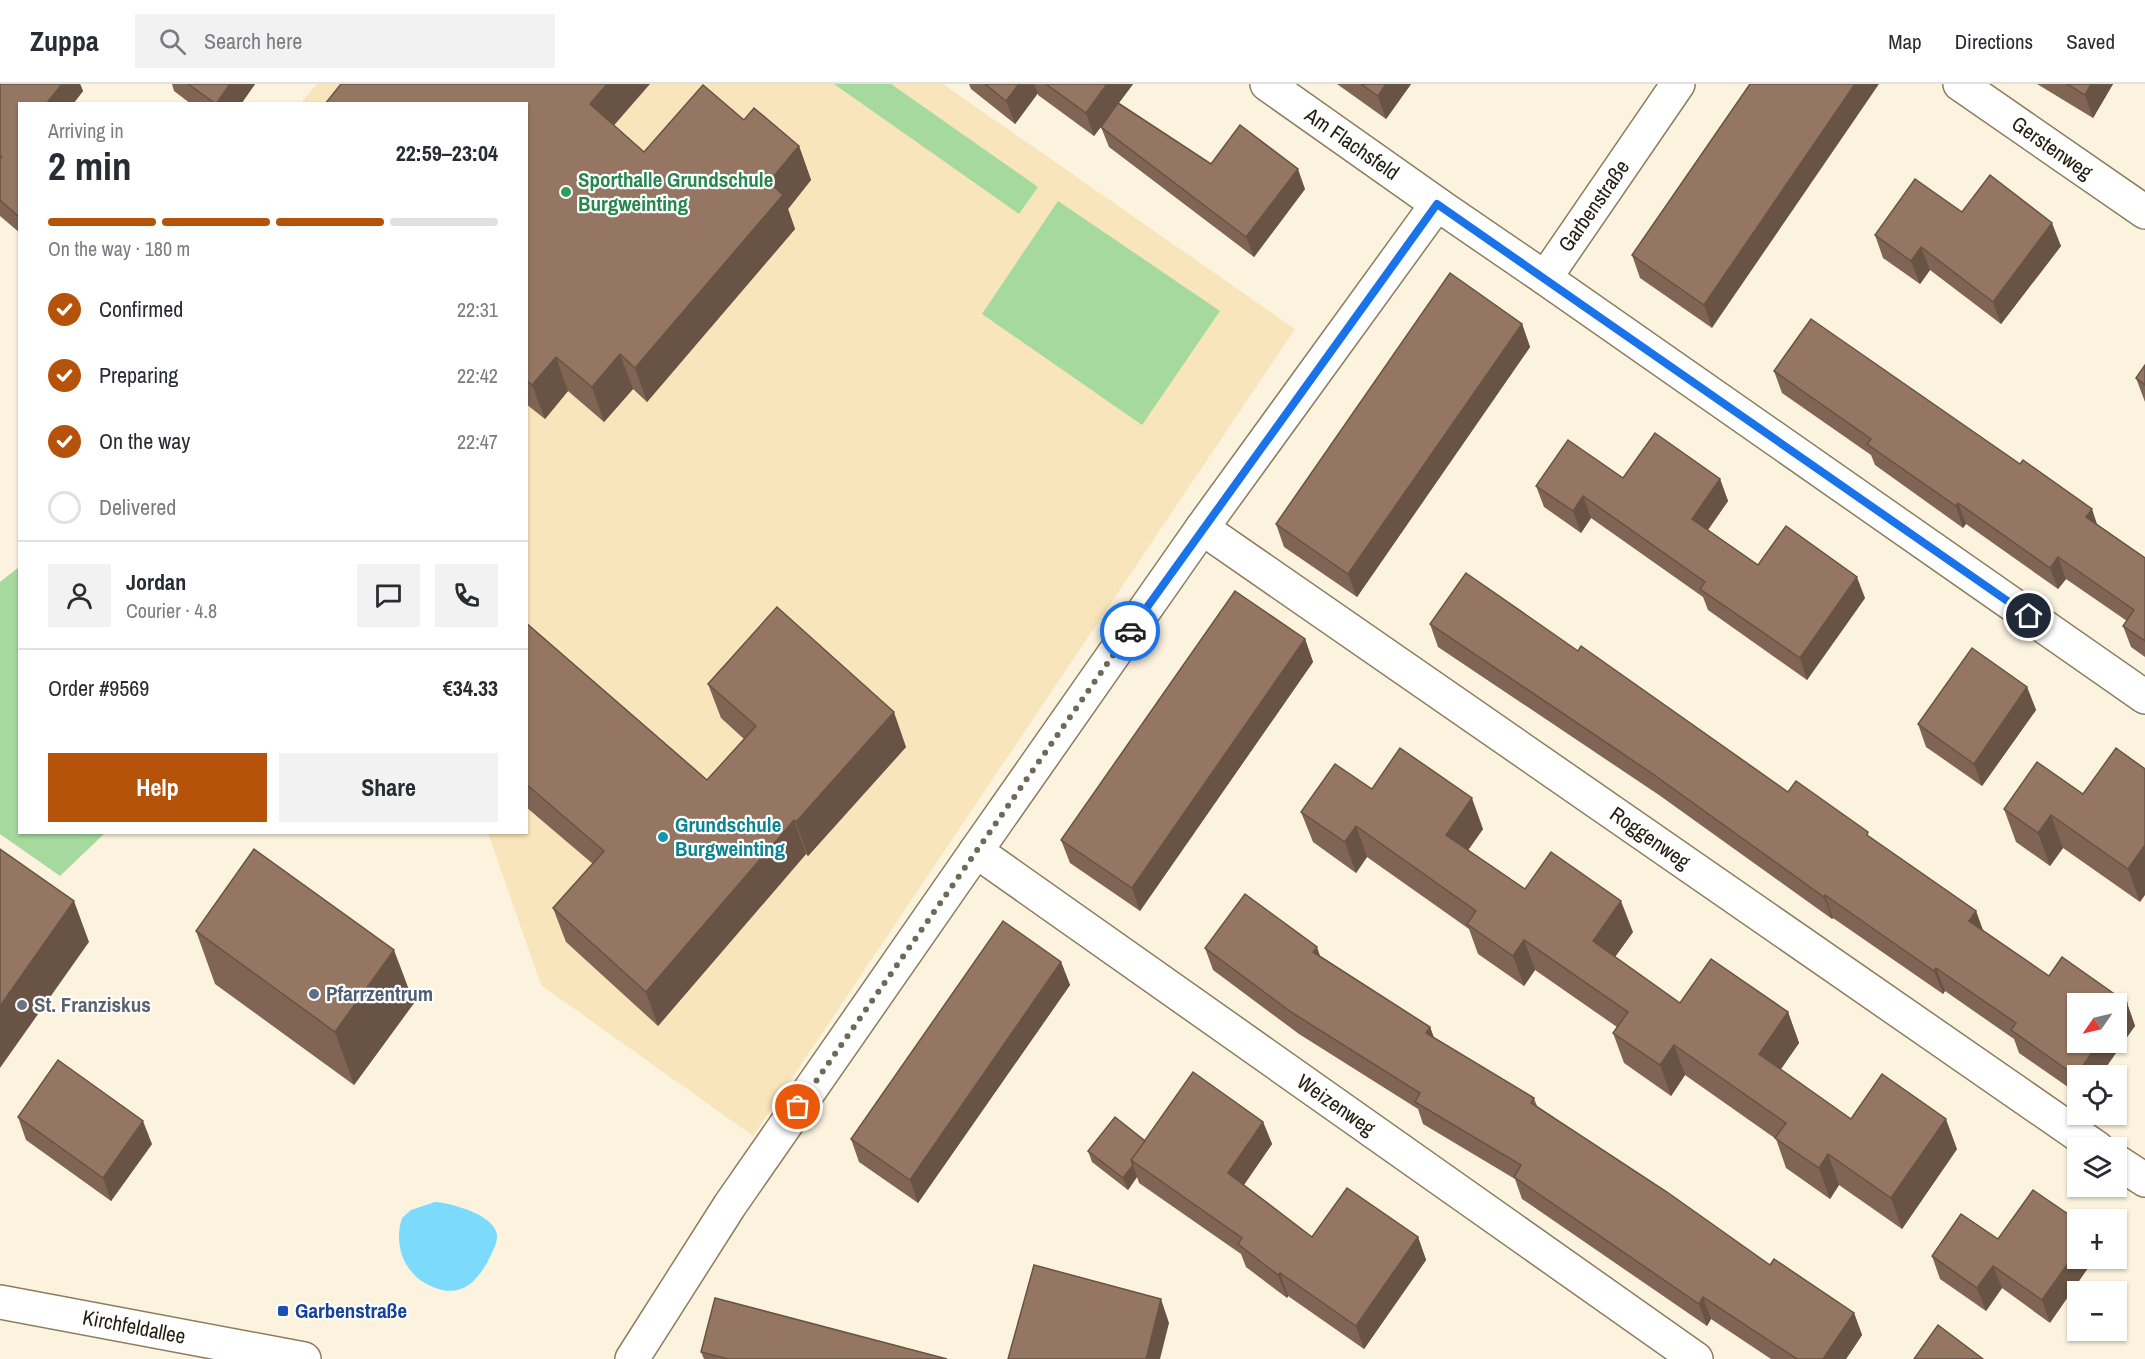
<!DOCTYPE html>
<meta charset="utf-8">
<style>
:root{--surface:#fff;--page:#f2f2f3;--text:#2b2b33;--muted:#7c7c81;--line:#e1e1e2;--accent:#b45309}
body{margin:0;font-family:"Archivo Narrow",sans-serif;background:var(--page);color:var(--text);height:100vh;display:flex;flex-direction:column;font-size:22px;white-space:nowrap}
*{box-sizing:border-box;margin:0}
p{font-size:20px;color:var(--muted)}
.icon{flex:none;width:33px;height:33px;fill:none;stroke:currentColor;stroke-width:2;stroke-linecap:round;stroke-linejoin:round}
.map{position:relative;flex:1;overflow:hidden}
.details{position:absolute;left:18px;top:18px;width:510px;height:732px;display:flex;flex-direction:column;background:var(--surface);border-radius:0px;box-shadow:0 2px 4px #0004}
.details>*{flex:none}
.needle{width:39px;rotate:236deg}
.buttons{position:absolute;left:2067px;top:909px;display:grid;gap:12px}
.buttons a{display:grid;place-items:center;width:60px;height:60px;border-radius:0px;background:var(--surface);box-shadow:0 2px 4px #0004;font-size:30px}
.pin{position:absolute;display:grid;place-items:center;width:51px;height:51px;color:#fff;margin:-26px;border:3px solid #fff;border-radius:50%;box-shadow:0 2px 6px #0007}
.courier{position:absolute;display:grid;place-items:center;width:60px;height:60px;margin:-30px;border:4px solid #1a73e8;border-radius:50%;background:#fff;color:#222;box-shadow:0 2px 8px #0007}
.headline em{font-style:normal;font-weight:700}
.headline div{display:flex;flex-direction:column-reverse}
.headline{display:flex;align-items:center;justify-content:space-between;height:102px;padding:0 30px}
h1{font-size:39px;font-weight:700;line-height:45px}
.bar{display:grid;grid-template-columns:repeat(4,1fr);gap:9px 6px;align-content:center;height:72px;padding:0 30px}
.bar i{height:8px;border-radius:4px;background:var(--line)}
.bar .current{background:var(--accent)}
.bar p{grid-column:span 4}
.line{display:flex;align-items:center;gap:15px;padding:0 30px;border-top:2px solid var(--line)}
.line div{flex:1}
.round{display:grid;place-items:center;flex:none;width:63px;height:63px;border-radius:0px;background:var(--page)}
ol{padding:0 30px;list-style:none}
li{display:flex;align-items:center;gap:18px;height:66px}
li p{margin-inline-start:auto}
li .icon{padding:6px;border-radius:50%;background:var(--accent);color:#fff;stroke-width:4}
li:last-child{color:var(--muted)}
li i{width:33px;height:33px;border:3px solid var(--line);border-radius:50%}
.button{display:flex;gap:12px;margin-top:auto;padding:12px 30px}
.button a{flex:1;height:69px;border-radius:0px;background:var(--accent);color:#fff;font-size:24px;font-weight:700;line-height:69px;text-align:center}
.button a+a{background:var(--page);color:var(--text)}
header{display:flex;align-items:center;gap:36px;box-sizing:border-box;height:84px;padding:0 30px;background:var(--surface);border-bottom:2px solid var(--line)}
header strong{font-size:28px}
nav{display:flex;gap:33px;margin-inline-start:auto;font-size:21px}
.search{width:420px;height:54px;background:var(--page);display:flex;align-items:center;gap:15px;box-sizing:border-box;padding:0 21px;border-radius:0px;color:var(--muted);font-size:22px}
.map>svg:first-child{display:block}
</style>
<header>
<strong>Zuppa</strong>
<div class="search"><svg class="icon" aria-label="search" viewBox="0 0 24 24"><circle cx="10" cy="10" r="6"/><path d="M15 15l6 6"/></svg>Search here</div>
<nav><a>Map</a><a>Directions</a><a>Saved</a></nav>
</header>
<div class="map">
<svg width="2145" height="1275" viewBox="0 0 2145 1275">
<rect width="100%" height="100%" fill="#fcf3de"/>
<path fill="#f8e5bb" d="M317 0H943L1295 245 753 1052 541 901 488 749 526 748V20H300Z"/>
<g fill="#a5d99d">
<path d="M834 0H891L1038 103 1019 130Z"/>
<path d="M1058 117 1220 227 1142 341 982 230Z"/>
<path d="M19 483 20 748 105 749 60 792 0 750V498Z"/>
</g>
<path fill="#7cdbfd" d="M435 1118C451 1119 490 1130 496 1147 499 1154 495 1162 492 1169 480 1194 464 1216 433 1203 424 1199 417 1195 411 1187 399 1173 396 1152 402 1134L411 1126Z"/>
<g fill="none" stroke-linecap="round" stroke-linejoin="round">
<defs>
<g id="minor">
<path d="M1267 0 1437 120"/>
<path d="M1960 0 2145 128"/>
<path d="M1545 194 2145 613"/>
<path d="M1202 444 2097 1064"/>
<path d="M976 767 1696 1275"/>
<path d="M2116 1077 2145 1096"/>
<path d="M0 1218 304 1275"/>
<path d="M632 1275 730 1121 976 767 1202 444 1437 120 1545 194 1678 0"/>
</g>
</defs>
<use href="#minor" stroke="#8c7d5e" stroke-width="36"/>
<use href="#minor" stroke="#fff" stroke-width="33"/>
</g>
<g fill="#806554">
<path d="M0 0H80L83 7 73 20H20V149L0 132Z"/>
<path d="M172 0H255L241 20H191L174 7Z"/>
<path d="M969 0H1133L1119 19 1211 80 1305 105 1254 173 1109 63 1101 43 1113 27 1094 52 1038 11V9L1015 40 971 5Z"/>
<path d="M1337 0H1411L1386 35Z"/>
<path d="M1750 0 1712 244 1640 194 1632 171Z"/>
<path d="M2037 0H2113L2093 34Z"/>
<path d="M526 20 614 41 644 68 744 36 799 62 811 96 788 125 795 145 647 318 633 305 604 338 568 307 545 335 526 320Z"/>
<path d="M1875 151 2061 162 2001 240 1930 186 1920 200 1883 174Z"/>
<path d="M1522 240 1530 263 1357 513 1284 463 1276 440Z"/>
<path d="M2145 281V318L2136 294Z"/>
<path d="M1774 287 2097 440 2145 474V573L2131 563 2123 542 2127 537 2066 495 2058 505 1966 440 1963 444 1875 381 1871 371 1782 309Z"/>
<path d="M1623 394 1720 395 1728 417 1708 446 1758 481 1865 514 1807 596 1708 526 1703 513 1591 434 1581 449 1544 423 1536 402Z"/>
<path d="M526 539 707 696 744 655 721 634 708 600 906 663 808 772 806 770 658 942 566 858 553 824 593 780 526 723Z"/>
<path d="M1430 540 1578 567 1788 708 1870 753 1976 827 1983 846 2049 892 2127 919 2135 942 2078 992V1010L2019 969 2014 955 1945 907 1943 910 1833 834 1832 835 1659 711 1438 563Z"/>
<path d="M1305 555 1313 578 1140 827 1070 779 1061 756Z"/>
<path d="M2027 603 2036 626 1982 702 1926 663 1918 640Z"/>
<path d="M2145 685 2140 818 2063 764 2050 782 2016 758 2004 725 2083 710Z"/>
<path d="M1372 705 1483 745 1468 766 1525 805 1633 848 1615 873 1680 919 1788 928 1799 959 1780 986 1851 1035 1957 1065 1902 1145 1839 1101 1830 1115 1786 1084 1776 1055 1685 991 1671 1012 1624 979 1613 949 1617 943 1535 886 1524 902 1478 870 1469 845 1367 773 1356 789 1313 758 1301 728Z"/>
<path d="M196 847 414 919 354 1001 215 900Z"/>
<path d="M1205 864 1320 872 1430 943 1434 954 1534 1014 1537 1022 1770 1181 1854 1229 1862 1251 1846 1275H1771L1711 1235 1707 1242 1522 1115 1515 1095 1423 1040 1418 1025 1299 950 1213 886Z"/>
<path d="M1061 878 1070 901 918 1119 859 1078 851 1055Z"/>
<path d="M18 1033 152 1060 111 1117 26 1056Z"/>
<path d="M1263 1038 1272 1060 1244 1101 1312 1153H1418L1426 1176 1364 1265 1288 1212 1287 1214 1246 1183 1241 1170 1139 1099 1137 1093 1128 1106 1092 1078 1088 1067Z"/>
<path d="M2033 1106 2050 1239 2002 1204 1986 1227 1940 1195 1932 1172 1998 1155Z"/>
<path d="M701 1268 947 1275H704Z"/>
</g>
<g fill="#685345">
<path d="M62 0H80L83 7 73 20H46Z"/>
<path d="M230 0H255L241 20H216Z"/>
<path d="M607 0H650L603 54 590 20Z"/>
<path d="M1019 0H1034L1038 9 1015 40 1006 17Z"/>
<path d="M1107 0H1133L1094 52 1086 29Z"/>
<path d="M1386 0H1411L1386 35 1378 12Z"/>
<path d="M1855 0H1879L1712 244 1704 221Z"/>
<path d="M2091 0H2113L2093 34 2085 11Z"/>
<path d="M799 62 811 96 788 125 795 145 647 318 635 284 769 98Z"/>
<path d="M1298 85 1305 105 1254 173 1246 153Z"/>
<path d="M2052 139 2061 162 2001 240 1993 218Z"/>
<path d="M1921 163 1930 186 1920 200 1911 177Z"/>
<path d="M1522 240 1530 263 1357 513 1348 490Z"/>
<path d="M620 270 633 305 604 338 592 303Z"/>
<path d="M556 273 568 307 545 335 532 301Z"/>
<path d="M1720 395 1728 417 1700 457 1692 435Z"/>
<path d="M1583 412 1591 434 1581 449 1573 427Z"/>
<path d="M1958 419 1966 440 1963 444 1956 422Z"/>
<path d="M2092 425 2099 446 2086 433Z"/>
<path d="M2058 473 2066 495 2058 505 2050 484Z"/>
<path d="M1857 493 1865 514 1807 596 1800 574Z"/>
<path d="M1305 555 1313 578 1140 827 1132 804Z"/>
<path d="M2027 603 2036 626 1982 702 1974 680Z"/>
<path d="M894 628 906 663 808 772 796 738Z"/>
<path d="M1472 714 1483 745 1457 782 1446 751Z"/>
<path d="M2051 731 2063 764 2050 782 2038 749Z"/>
<path d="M794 736 806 770 658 942 646 908Z"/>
<path d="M1356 742 1367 773 1356 789 1345 758Z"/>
<path d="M2145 761V811L2140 818 2128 785Z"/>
<path d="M1825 811 1833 834 1832 835 1824 813Z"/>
<path d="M74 817 89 858 0 984V922Z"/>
<path d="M1621 817 1633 848 1604 888 1593 857Z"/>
<path d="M1976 827 1984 850 1969 837Z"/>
<path d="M1524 856 1535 886 1524 902 1513 872Z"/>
<path d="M1317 863 1325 886 1313 868Z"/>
<path d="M394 866 414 919 354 1001 335 948Z"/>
<path d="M1061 878 1070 901 918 1119 910 1096Z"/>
<path d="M1936 884 1945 907 1943 910 1934 887Z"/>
<path d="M2127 919 2135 942 2100 992H2078V996L2076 992 2099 958H2116V933Z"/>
<path d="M1788 928 1799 959 1770 1001 1759 970Z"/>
<path d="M1430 943 1438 965 1426 949Z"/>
<path d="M1674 961 1685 991 1671 1012 1660 981Z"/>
<path d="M1946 1035 1957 1065 1902 1145 1891 1114Z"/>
<path d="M143 1037 152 1060 111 1117 103 1094Z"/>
<path d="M1263 1038 1272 1060 1236 1112 1228 1089Z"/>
<path d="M1828 1070 1839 1101 1830 1115 1819 1084Z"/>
<path d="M1133 1081 1137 1093 1128 1106 1123 1094Z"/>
<path d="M1418 1153 1426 1176 1364 1265 1356 1242Z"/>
<path d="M2078 1165V1174H2095L2050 1239 2042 1216Z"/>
<path d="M1993 1182 2002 1204 1986 1227 1977 1204Z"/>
<path d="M1280 1189 1288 1212 1287 1214 1278 1191Z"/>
<path d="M1703 1213 1711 1235 1707 1242 1699 1220Z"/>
<path d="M1161 1215 1169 1239 1160 1275H1146Z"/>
<path d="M1854 1229 1862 1251 1846 1275H1823Z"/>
</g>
<g fill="#957662" stroke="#685345" stroke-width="1.5">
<path d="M0 0H62L46 20H20V132L19 133 0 116V75L2 73 0 71Z"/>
<path d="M188 0H230L216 20Z"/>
<path d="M341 0H607L590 20 644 68 703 1 744 36 754 24 799 62 769 98 783 111 635 284 620 270 592 303 556 273 532 301 526 296V20H325Z"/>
<path d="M985 0H1019L1006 17Z"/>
<path d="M1046 0H1107L1086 29Z"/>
<path d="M1361 0H1386L1378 12Z"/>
<path d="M1750 0H1855L1704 221 1632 171Z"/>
<path d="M2067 0H2091L2085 11Z"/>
<path d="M1118 19 1211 80 1240 41 1298 85 1246 153 1101 43Z"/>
<path d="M1990 91 2052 139 1993 218 1921 163 1911 177 1875 151 1915 95 1962 128Z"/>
<path d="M1450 189 1522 240 1348 490 1276 440Z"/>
<path d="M1811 235 2020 380 2023 376 2092 425 2086 433 2145 474V557L2123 542 2134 526 2058 473 2050 484 1958 419 1956 422 1867 360 1871 355 1774 287Z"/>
<path d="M2145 281V301L2136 294Z"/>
<path d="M1655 349 1720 395 1692 435 1758 481 1786 442 1857 493 1800 574 1700 505 1705 498 1583 412 1573 427 1536 402 1568 356 1623 394Z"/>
<path d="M1466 489 1578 567 1581 562 1788 708 1796 697 1868 748 1867 751 1976 827 1969 837 2049 892 2062 873 2127 919 2116 933V920H2078V958H2099L2076 992 2011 946 2016 939 1936 884 1934 887 1825 811 1824 813 1650 688 1430 540Z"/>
<path d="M1235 507 1305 555 1132 804 1061 756Z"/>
<path d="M777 523 894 628 796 738 794 736 646 908 553 824 604 767 526 700V539L707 696 756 642 708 600Z"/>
<path d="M1972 564 2027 603 1974 680 1918 640Z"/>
<path d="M1400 664 1472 714 1446 751 1525 805 1551 768 1621 817 1593 857 1680 919 1711 875 1788 928 1759 970 1851 1035 1882 990 1946 1035 1891 1114 1828 1070 1819 1084 1775 1054 1786 1039 1674 961 1660 981 1613 949 1628 928 1524 856 1513 872 1467 840 1476 827 1356 742 1345 758 1301 728 1335 680 1372 705Z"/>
<path d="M2116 664 2145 685V761L2128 785 2051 731 2038 749 2004 725 2037 678 2083 710Z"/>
<path d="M0 765 74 817 0 922Z"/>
<path d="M254 765 394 866 335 948 196 847Z"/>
<path d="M1245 810 1317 863 1313 868 1430 943 1426 949 1534 1014 1531 1019 1667 1108 1770 1181 1774 1175 1854 1229 1823 1275H1797L1703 1213 1699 1220 1514 1093 1521 1081 1415 1018 1420 1009 1291 928 1205 864Z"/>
<path d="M1003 837 1061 878 910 1096 851 1055Z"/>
<path d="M58 976 143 1037 103 1094 18 1033Z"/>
<path d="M1193 988 1263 1038 1228 1089 1312 1153 1347 1104 1418 1153 1356 1242 1280 1189 1278 1191 1238 1160 1242 1154 1131 1076Z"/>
<path d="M1115 1033 1145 1057 1131 1076 1133 1081 1123 1094 1088 1067Z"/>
<path d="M2033 1106 2078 1137V1165L2042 1216 1993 1182 1977 1204 1932 1172 1961 1130 1998 1155Z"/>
<path d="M1034 1181 1161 1215 1146 1275H1008Z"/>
<path d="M715 1214 947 1275H728L701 1268Z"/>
<path d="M1938 1241 1983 1275H1914Z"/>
</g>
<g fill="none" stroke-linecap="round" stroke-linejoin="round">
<path stroke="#6f6959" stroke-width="6" stroke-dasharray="0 10.8" d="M798 1023 1130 547"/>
<path stroke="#1a73e8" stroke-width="8" d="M1130 547 1437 120 2029 532"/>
</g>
<circle fill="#2e9e5b" stroke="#fff" stroke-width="2" cx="566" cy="108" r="6"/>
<circle fill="#0f9aa8" stroke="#fff" stroke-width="2" cx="663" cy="753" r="6"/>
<circle fill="#5c6f8a" stroke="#fff" stroke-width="2" cx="314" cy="910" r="6"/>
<circle fill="#6b7280" stroke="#fff" stroke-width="2" cx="22" cy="921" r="6"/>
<rect fill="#1a4fb4" stroke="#fff" stroke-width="2" x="277" y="1221" width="12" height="12" rx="3"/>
<g text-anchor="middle" stroke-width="4.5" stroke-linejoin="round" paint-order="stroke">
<g font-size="21" fill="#231e11" stroke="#fff">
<text transform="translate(1352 60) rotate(35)" y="7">Am Flachsfeld</text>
<text transform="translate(2052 64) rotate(35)" y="7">Gerstenweg</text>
<text transform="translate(1594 122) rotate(-55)" y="7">Garbenstraße</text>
<text transform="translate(1650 754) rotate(35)" y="7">Roggenweg</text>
<text transform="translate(1336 1021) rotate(35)" y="7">Weizenweg</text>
<text transform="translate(134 1243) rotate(11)" y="7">Kirchfeldallee</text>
</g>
<g font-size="21" font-weight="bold" fill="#27864d" stroke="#fff" text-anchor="start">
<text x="578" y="103">Sporthalle Grundschule<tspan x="578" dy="24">Burgweinting</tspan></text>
</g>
<g font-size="21" font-weight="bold" fill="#0d838f" stroke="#fff" text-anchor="start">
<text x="675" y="748">Grundschule<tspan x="675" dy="24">Burgweinting</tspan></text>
</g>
<g font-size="21" font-weight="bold" fill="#4e5e75" stroke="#fff" text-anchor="start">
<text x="326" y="917">Pfarrzentrum</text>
</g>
<g font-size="21" font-weight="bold" fill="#5b616d" stroke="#fff" text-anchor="start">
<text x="34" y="928">St. Franziskus</text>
</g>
<g font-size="21" font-weight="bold" fill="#164399" stroke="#fff" text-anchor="start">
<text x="295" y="1234">Garbenstraße</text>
</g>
</g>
</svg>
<div class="buttons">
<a><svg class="needle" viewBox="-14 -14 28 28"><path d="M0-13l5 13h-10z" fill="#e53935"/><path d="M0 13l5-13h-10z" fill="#7c7c81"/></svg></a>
<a><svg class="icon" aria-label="locate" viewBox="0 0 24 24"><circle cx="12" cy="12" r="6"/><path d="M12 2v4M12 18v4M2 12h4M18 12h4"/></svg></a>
<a><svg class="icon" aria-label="layers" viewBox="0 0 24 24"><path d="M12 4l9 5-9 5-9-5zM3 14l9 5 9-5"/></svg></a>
<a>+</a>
<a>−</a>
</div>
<div class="pin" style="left:798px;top:1023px;background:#ea580c"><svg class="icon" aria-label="bag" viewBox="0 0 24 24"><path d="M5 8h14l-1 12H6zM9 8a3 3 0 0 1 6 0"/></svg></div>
<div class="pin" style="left:2029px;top:532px;background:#1f2937"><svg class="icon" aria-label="home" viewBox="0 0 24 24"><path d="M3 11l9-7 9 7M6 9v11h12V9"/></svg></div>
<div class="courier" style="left:1130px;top:547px"><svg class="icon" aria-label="car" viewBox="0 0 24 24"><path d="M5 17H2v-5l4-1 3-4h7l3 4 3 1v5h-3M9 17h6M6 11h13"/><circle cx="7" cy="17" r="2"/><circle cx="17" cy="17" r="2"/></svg></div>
<section class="details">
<div class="headline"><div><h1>2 min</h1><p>Arriving in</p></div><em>22:59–23:04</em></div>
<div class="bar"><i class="current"></i><i class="current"></i><i class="current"></i><i></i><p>On the way · 180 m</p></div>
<ol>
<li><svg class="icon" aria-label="check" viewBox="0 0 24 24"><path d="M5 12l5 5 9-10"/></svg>Confirmed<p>22:31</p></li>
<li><svg class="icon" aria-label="check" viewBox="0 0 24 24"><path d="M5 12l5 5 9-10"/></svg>Preparing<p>22:42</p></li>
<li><svg class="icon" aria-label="check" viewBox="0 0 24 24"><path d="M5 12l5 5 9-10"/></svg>On the way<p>22:47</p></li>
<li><i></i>Delivered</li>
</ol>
<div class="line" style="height:108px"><a class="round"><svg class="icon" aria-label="person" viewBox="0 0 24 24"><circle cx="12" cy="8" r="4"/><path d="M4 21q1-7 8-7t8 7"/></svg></a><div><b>Jordan</b><p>Courier · 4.8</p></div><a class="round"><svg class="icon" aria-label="chat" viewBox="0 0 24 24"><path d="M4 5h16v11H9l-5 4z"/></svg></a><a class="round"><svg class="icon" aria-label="phone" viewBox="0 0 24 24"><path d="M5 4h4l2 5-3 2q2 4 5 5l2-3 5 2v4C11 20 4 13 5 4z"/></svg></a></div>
<div class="line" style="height:78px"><div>Order #9569</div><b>€34.33</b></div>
<div class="button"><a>Help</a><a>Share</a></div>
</section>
</div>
